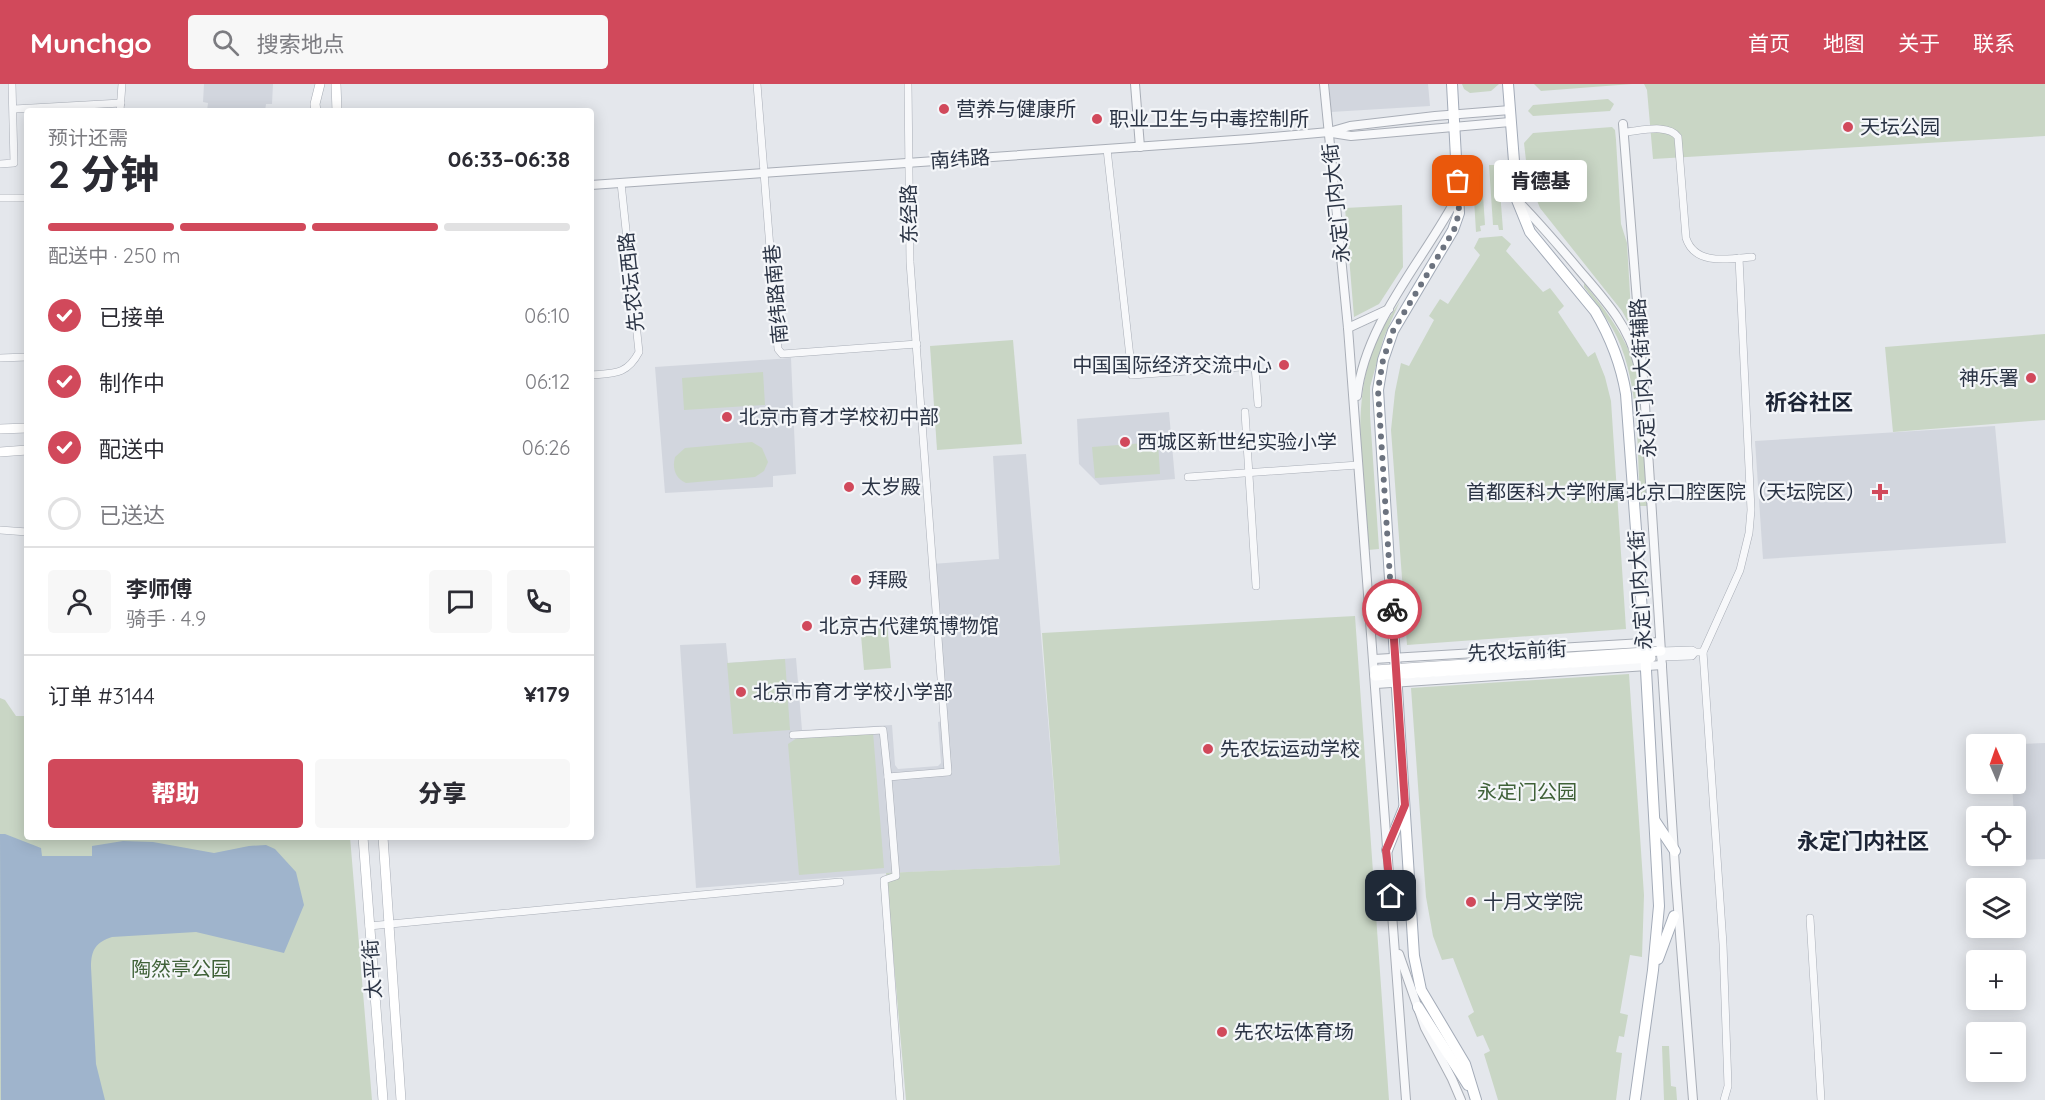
<!DOCTYPE html>
<html lang="zh">
<meta charset="utf-8">
<style>
:root{--surface:#fff;--page:#f7f7f7;--text:#2b2b33;--muted:#7c7c81;--line:#e1e1e2;--accent:#d1495b}
body{margin:0;font-family:Quicksand,"Noto Sans SC",sans-serif;background:var(--page);color:var(--text);height:100vh;display:flex;flex-direction:column;font-size:22px;white-space:nowrap}
*{box-sizing:border-box;margin:0}
p{font-size:20px;color:var(--muted)}
.icon{flex:none;width:33px;height:33px;fill:none;stroke:currentColor;stroke-width:2;stroke-linecap:round;stroke-linejoin:round}
.map{position:relative;flex:1;overflow:hidden}
.side{position:absolute;left:24px;top:24px;width:570px;height:732px;display:flex;flex-direction:column;background:var(--surface);border-radius:6px;box-shadow:0 3px 15px #0003}
.side>*{flex:none}
.needle{width:39px;rotate:358deg}
.tools{position:absolute;left:1966px;top:650px;display:grid;gap:12px}
.tools a{display:grid;place-items:center;width:60px;height:60px;border-radius:6px;background:var(--surface);box-shadow:0 3px 15px #0003;font-size:30px}
.pin{position:absolute;display:grid;place-items:center;width:51px;height:51px;color:#fff;margin:-26px;border-radius:12px;box-shadow:0 3px 9px #0006}
.courier{position:absolute;display:grid;place-items:center;width:60px;height:60px;margin:-30px;border:4px solid #d1495b;border-radius:50%;background:#fff;color:#222;box-shadow:0 2px 8px #0007}
.bubble{position:absolute;height:42px;border-radius:6px;background:var(--surface);box-shadow:0 3px 15px #0003;font-size:20px;font-weight:800;line-height:42px;text-align:center}
.headline em{font-style:normal;font-weight:800}
.headline div{display:flex;flex-direction:column-reverse}
.headline{display:flex;align-items:center;justify-content:space-between;height:102px;padding:0 24px}
h1{font-size:39px;font-weight:800;line-height:45px}
.bar{display:grid;grid-template-columns:repeat(4,1fr);gap:9px 6px;align-content:center;height:72px;padding:0 24px}
.bar i{height:8px;border-radius:4px;background:var(--line)}
.bar .on{background:var(--accent)}
.bar p{grid-column:span 4}
.line{display:flex;align-items:center;gap:15px;padding:0 24px;border-top:2px solid var(--line)}
.line div{flex:1}
.round{display:grid;place-items:center;flex:none;width:63px;height:63px;border-radius:6px;background:var(--page)}
ol{padding:0 24px;list-style:none}
li{display:flex;align-items:center;gap:18px;height:66px}
li p{margin-inline-start:auto}
li .icon{padding:6px;border-radius:50%;background:var(--accent);color:#fff;stroke-width:4}
li:last-child{color:var(--muted)}
li i{width:33px;height:33px;border:3px solid var(--line);border-radius:50%}
.action{display:flex;gap:12px;margin-top:auto;padding:12px 24px}
.action a{flex:1;height:69px;border-radius:6px;background:var(--accent);color:#fff;font-size:24px;font-weight:800;line-height:69px;text-align:center}
.action a+a{background:var(--page);color:var(--text)}
header{display:flex;align-items:center;gap:36px;box-sizing:border-box;height:84px;padding:0 30px;background:var(--accent);color:#fff}
header strong{font-size:28px}
nav{display:flex;gap:33px;margin-inline-start:auto;font-size:21px}
.search{width:420px;height:54px;background:var(--page);display:flex;align-items:center;gap:15px;box-sizing:border-box;padding:0 21px;border-radius:6px;color:var(--muted);font-size:22px}
.map>svg:first-child{display:block}
</style>
<header>
<strong>Munchgo</strong>
<div class="search"><svg class="icon" aria-label="search" viewBox="0 0 24 24"><circle cx="10" cy="10" r="6"/><path d="M15 15l6 6"/></svg>搜索地点</div>
<nav><a>首页</a><a>地图</a><a>关于</a><a>联系</a></nav>
</header>
<div class="map">
<svg width="2045" height="1016" viewBox="0 0 2045 1016">
<rect width="100%" height="100%" fill="#e4e7ec"/>
<g fill="#d2d6de">
<path d="M204 0H273L272 20H266L265 27H207L208 19 203 18Z"/>
<path d="M1329 0H1428L1430 22 1331 28Z"/>
<path d="M791 274 796 390 773 392V403L665 409 655 283Z"/>
<path d="M1169 328 1175 395 1100 401 1079 380 1077 335Z"/>
<path d="M1995 342 2006 459 1763 475 1755 357Z"/>
<path d="M1026 370 1060 781 890 789 696 804 680 561 726 559 728 579 796 574 802 646 892 641 895 681 898 685 938 682 941 679 938 638 943 637 932 480 999 475 993 372Z"/>
<path d="M2045 659V775L2017 776 2016 732H2014L2012 699H2016V660Z"/>
</g>
<g fill="#c9d6c5">
<path d="M1462 0H1499L1491 7 1470 9 1464 5Z"/>
<path d="M1534 0H1632L1541 7Z"/>
<path d="M1644 0H2045V52L1653 75 1647 6Z"/>
<path d="M1608 15 1614 20 1610 27 1533 32 1528 27 1533 21Z"/>
<path d="M1612 43 1615 46 1616 56 1621 140 1627 159 1632 245 1622 227 1540 124 1528 94 1524 59 1533 49Z"/>
<path d="M1481 81 1485 141 1480 142 1481 147 1476 148 1472 82Z"/>
<path d="M1489 81H1498L1503 146H1499L1498 141H1493Z"/>
<path d="M1402 121 1403 183 1379 220 1354 233 1345 124Z"/>
<path d="M1502 152 1511 160 1506 167 1543 208 1550 204 1564 222 1558 228 1588 273 1595 268 1605 293 1611 317 1626 545 1407 561 1391 346 1395 308 1401 279 1409 282 1434 236 1429 232 1440 215 1448 220 1480 171 1474 164 1479 154Z"/>
<path d="M1584 199C1602 222 1620 244 1631 272 1647 312 1645 377 1648 422H1640C1637 367 1640 303 1617 253 1608 235 1596 219 1584 203Z"/>
<path d="M1400 217 1384 253 1370 303V331L1379 465 1368 466C1364 399 1349 320 1376 257 1382 243 1392 230 1400 217Z"/>
<path d="M2045 250V336L1893 348 1885 263Z"/>
<path d="M1013 256 1022 360 937 366 930 262Z"/>
<path d="M763 288 765 321 684 326 682 294Z"/>
<path d="M752 358 762 364 768 378 764 387 755 393 686 399C675 394 672 384 675 373L685 364Z"/>
<path d="M1158 358 1160 390 1095 394 1092 363Z"/>
<path d="M1355 532 1389 1016H906L886 789 1060 781 1042 549Z"/>
<path d="M887 538 891 584 864 586 860 540Z"/>
<path d="M785 575 790 646 733 650 727 579Z"/>
<path d="M1629 590 1644 811 1642 873 1630 871 1620 929 1628 931 1624 953 1619 952 1616 968 1622 969 1616 1016H1498L1484 970 1490 967 1483 951 1477 953 1468 932 1474 928 1453 874 1442 876 1433 852 1426 813 1411 604Z"/>
<path d="M0 614 5 616 16 632H27V753H350L372 1016H0Z"/>
<path d="M873 648 884 784 799 791 788 660 797 654Z"/>
<path d="M1662 962H1669L1671 1002 1676 1003 1677 1016H1664Z"/>
</g>
<path fill="#9fb4cc" d="M0 750H5L41 764 42 772H92V762L123 757 153 758 214 769 249 762 266 761 275 765 296 788 304 821 284 869 196 848 112 853C96 858 91 866 91 883L96 980 105 1016H1Z"/>
<g fill="none" stroke-linecap="round" stroke-linejoin="round">
<defs>
<g id="minor">
<path d="M757 0 778 265 782 270 917 260"/>
<path d="M14 25 121 19"/>
<path d="M120 27 122 0"/>
<path d="M1624 48C1640 47 1668 39 1678 53L1686 154C1695 182 1729 175 1752 173"/>
<path d="M1107 65 1132 291 1255 282 1258 320"/>
<path d="M0 80 14 79 12 0"/>
<path d="M0 114H27"/>
<path d="M0 274 27 273"/>
<path d="M591 291C614 289 627 291 639 268L621 99"/>
<path d="M1245 328 1256 502"/>
<path d="M1188 393 1358 381"/>
<path d="M0 446 27 448"/>
<path d="M1661 567 1692 566 1695 568H1703"/>
<path d="M1661 573 1692 572 1695 568"/>
<path d="M793 651 883 646 888 693"/>
<path d="M1810 834 1821 1016"/>
<path d="M369 842 840 798"/>
<path d="M900 1016 884 796 896 792 888 693 948 688 910 178 908 0"/>
<path d="M1724 1016 1728 1002 1723 860 1703 568 1740 486 1749 449 1751 426 1739 174"/>
</g>
<g id="tertiary">
<path d="M1135 0 1140 63"/>
<path d="M1324 0 1348 244 1406 1016"/>
<path d="M1623 40 1644 306 1676 799 1693 1016"/>
<path d="M1332 49 1351 52 1510 38"/>
<path d="M591 101 1249 55 1329 48 1350 42 1435 32 1510 26"/>
<path d="M1519 118C1540 140 1560 163 1580 187 1605 216 1629 242 1638 280"/>
<path d="M1348 244 1389 225"/>
<path d="M1357 312C1365 238 1425 175 1458 111"/>
<path d="M1374 575 1660 558"/>
<path d="M1376 600 1662 581"/>
<path d="M1399 870 1425 944 1452 995 1461 1016"/>
</g>
<g id="secondary">
<path d="M336 0 337 27"/>
<path d="M316 27 315 20 320 0"/>
<path d="M0 345 27 344"/>
<path d="M0 368 27 366"/>
<path d="M1375 586 1661 567"/>
<path d="M1375 592 1651 574"/>
<path d="M363 753 383 1016"/>
<path d="M383 753 401 1016"/>
</g>
<g id="primary">
<path d="M1452 0 1459 129 1453 146 1393 247 1383 276 1378 306 1414 872 1421 906 1465 980 1476 1016"/>
<path d="M1508 0 1517 116 1530 148 1595 227C1611 254 1621 280 1626 310L1645 568 1659 822 1653 886 1635 1016"/>
<path d="M1655 737 1675 767"/>
<path d="M1387 766 1404 724"/>
<path d="M1658 875 1674 832"/>
<path d="M1418 923 1468 1001"/>
</g>
</defs>
<use href="#minor" stroke="#a9aeb7" stroke-width="8"/>
<use href="#tertiary" stroke="#a9aeb7" stroke-width="10"/>
<use href="#secondary" stroke="#a9aeb7" stroke-width="10"/>
<use href="#primary" stroke="#a3abb8" stroke-width="12"/>
<use href="#minor" stroke="#f7f8fa" stroke-width="7"/>
<use href="#tertiary" stroke="#f7f8fa" stroke-width="8"/>
<use href="#secondary" stroke="#fff" stroke-width="9"/>
<use href="#primary" stroke="#fff" stroke-width="10"/>
</g>
<g fill="none" stroke-linecap="round" stroke-linejoin="round">
<path stroke="#6c737f" stroke-width="6" stroke-dasharray="0 10.8" d="M1392 525 1378 306 1383 276 1393 247 1454 146 1459 129 1458 97"/>
<path stroke="#d1495b" stroke-width="8" d="M1391 812 1386 766 1405 721 1392 525"/>
</g>
<g fill="#d1495b" stroke="#f4f6f9" stroke-width="2">
<circle cx="944" cy="25" r="6"/>
<circle cx="1097" cy="35" r="6"/>
<circle cx="1848" cy="43" r="6"/>
<circle cx="1284" cy="281" r="6"/>
<circle cx="2031" cy="294" r="6"/>
<circle cx="727" cy="333" r="6"/>
<circle cx="1125" cy="358" r="6"/>
<circle cx="849" cy="403" r="6"/>
<path d="M1877 399h6v6h6v6h-6v6h-6v-6h-6v-6h6z"/>
<circle cx="856" cy="496" r="6"/>
<circle cx="807" cy="542" r="6"/>
<circle cx="741" cy="608" r="6"/>
<circle cx="1208" cy="665" r="6"/>
<circle cx="1471" cy="818" r="6"/>
<circle cx="1222" cy="948" r="6"/>
</g>
<g text-anchor="middle" stroke-width="4.5" stroke-linejoin="round" paint-order="stroke">
<g font-size="20" fill="#2b3445" stroke="#f4f6f9" text-anchor="start">
<text x="956" y="32">营养与健康所</text>
<text x="1109" y="42">职业卫生与中毒控制所</text>
<text x="1860" y="50">天坛公园</text>
<text x="1272" y="288" text-anchor="end">中国国际经济交流中心</text>
<text x="2019" y="301" text-anchor="end">神乐署</text>
<text x="739" y="340">北京市育才学校初中部</text>
<text x="1137" y="365">西城区新世纪实验小学</text>
<text x="861" y="410">太岁殿</text>
<text x="1866" y="415" text-anchor="end">首都医科大学附属北京口腔医院（天坛院区）</text>
<text x="868" y="503">拜殿</text>
<text x="819" y="549">北京古代建筑博物馆</text>
<text x="753" y="615">北京市育才学校小学部</text>
<text x="1220" y="672">先农坛运动学校</text>
<text x="1483" y="825">十月文学院</text>
<text x="1234" y="955">先农坛体育场</text>
</g>
<g font-size="20" fill="#2b3445" stroke="#f4f6f9">
<text transform="translate(960 75) rotate(-4)" y="7">南纬路</text>
<text transform="translate(1336 119) rotate(-96)" y="7">永定门内大街</text>
<text transform="translate(909 130) rotate(-91)" y="7">东经路</text>
<text transform="translate(631 198) rotate(-96)" y="7">先农坛西路</text>
<text transform="translate(776 210) rotate(-95)" y="7">南纬路南巷</text>
<text transform="translate(1643 294) rotate(-94)" y="7">永定门内大街辅路</text>
<text transform="translate(1640 506) rotate(-94)" y="7">永定门内大街</text>
<text transform="translate(1517 567) rotate(-3)" y="7">先农坛前街</text>
<text transform="translate(372 885) rotate(-94)" y="7">太平街</text>
</g>
<g font-size="20" fill="#3f6138" stroke="#f4f6f9">
<text x="1527" y="715">永定门公园</text>
<text x="181" y="892">陶然亭公园</text>
</g>
<g font-size="22" font-weight="bold" fill="#1d2536" stroke="#f4f6f9">
<text x="1809" y="326">祈谷社区</text>
<text x="1863" y="765">永定门内社区</text>
</g>
</g>
</svg>
<div class="tools">
<a><svg class="needle" viewBox="-14 -14 28 28"><path d="M0-13l5 13h-10z" fill="#e53935"/><path d="M0 13l5-13h-10z" fill="#7c7c81"/></svg></a>
<a><svg class="icon" aria-label="locate" viewBox="0 0 24 24"><circle cx="12" cy="12" r="6"/><path d="M12 2v4M12 18v4M2 12h4M18 12h4"/></svg></a>
<a><svg class="icon" aria-label="layers" viewBox="0 0 24 24"><path d="M12 4l9 5-9 5-9-5zM3 14l9 5 9-5"/></svg></a>
<a>+</a>
<a>−</a>
</div>
<div class="pin" style="left:1458px;top:97px;background:#ea580c"><svg class="icon" aria-label="bag" viewBox="0 0 24 24"><path d="M5 8h14l-1 12H6zM9 8a3 3 0 0 1 6 0"/></svg></div>
<div class="pin" style="left:1391px;top:812px;background:#1f2937"><svg class="icon" aria-label="home" viewBox="0 0 24 24"><path d="M3 11l9-7 9 7M6 9v11h12V9"/></svg></div>
<div class="courier" style="left:1392px;top:525px"><svg class="icon" aria-label="bike" viewBox="0 0 24 24"><circle cx="6" cy="16" r="4"/><circle cx="18" cy="16" r="4"/><path d="M6 16l4-8h5l3 8M10 8l3 8H6M13 5h3"/></svg></div>
<div class="bubble" style="left:1494px;top:76px;width:93px">肯德基</div>
<section class="side">
<div class="headline"><div><h1>2 分钟</h1><p>预计还需</p></div><em>06:33–06:38</em></div>
<div class="bar"><i class="on"></i><i class="on"></i><i class="on"></i><i></i><p>配送中 · 250 m</p></div>
<ol>
<li><svg class="icon" aria-label="check" viewBox="0 0 24 24"><path d="M5 12l5 5 9-10"/></svg>已接单<p>06:10</p></li>
<li><svg class="icon" aria-label="check" viewBox="0 0 24 24"><path d="M5 12l5 5 9-10"/></svg>制作中<p>06:12</p></li>
<li><svg class="icon" aria-label="check" viewBox="0 0 24 24"><path d="M5 12l5 5 9-10"/></svg>配送中<p>06:26</p></li>
<li><i></i>已送达</li>
</ol>
<div class="line" style="height:108px"><a class="round"><svg class="icon" aria-label="person" viewBox="0 0 24 24"><circle cx="12" cy="8" r="4"/><path d="M4 21q1-7 8-7t8 7"/></svg></a><div><b>李师傅</b><p>骑手 · 4.9</p></div><a class="round"><svg class="icon" aria-label="chat" viewBox="0 0 24 24"><path d="M4 5h16v11H9l-5 4z"/></svg></a><a class="round"><svg class="icon" aria-label="phone" viewBox="0 0 24 24"><path d="M5 4h4l2 5-3 2q2 4 5 5l2-3 5 2v4C11 20 4 13 5 4z"/></svg></a></div>
<div class="line" style="height:78px"><div>订单 #3144</div><b>¥179</b></div>
<div class="action"><a>帮助</a><a>分享</a></div>
</section>
</div>
